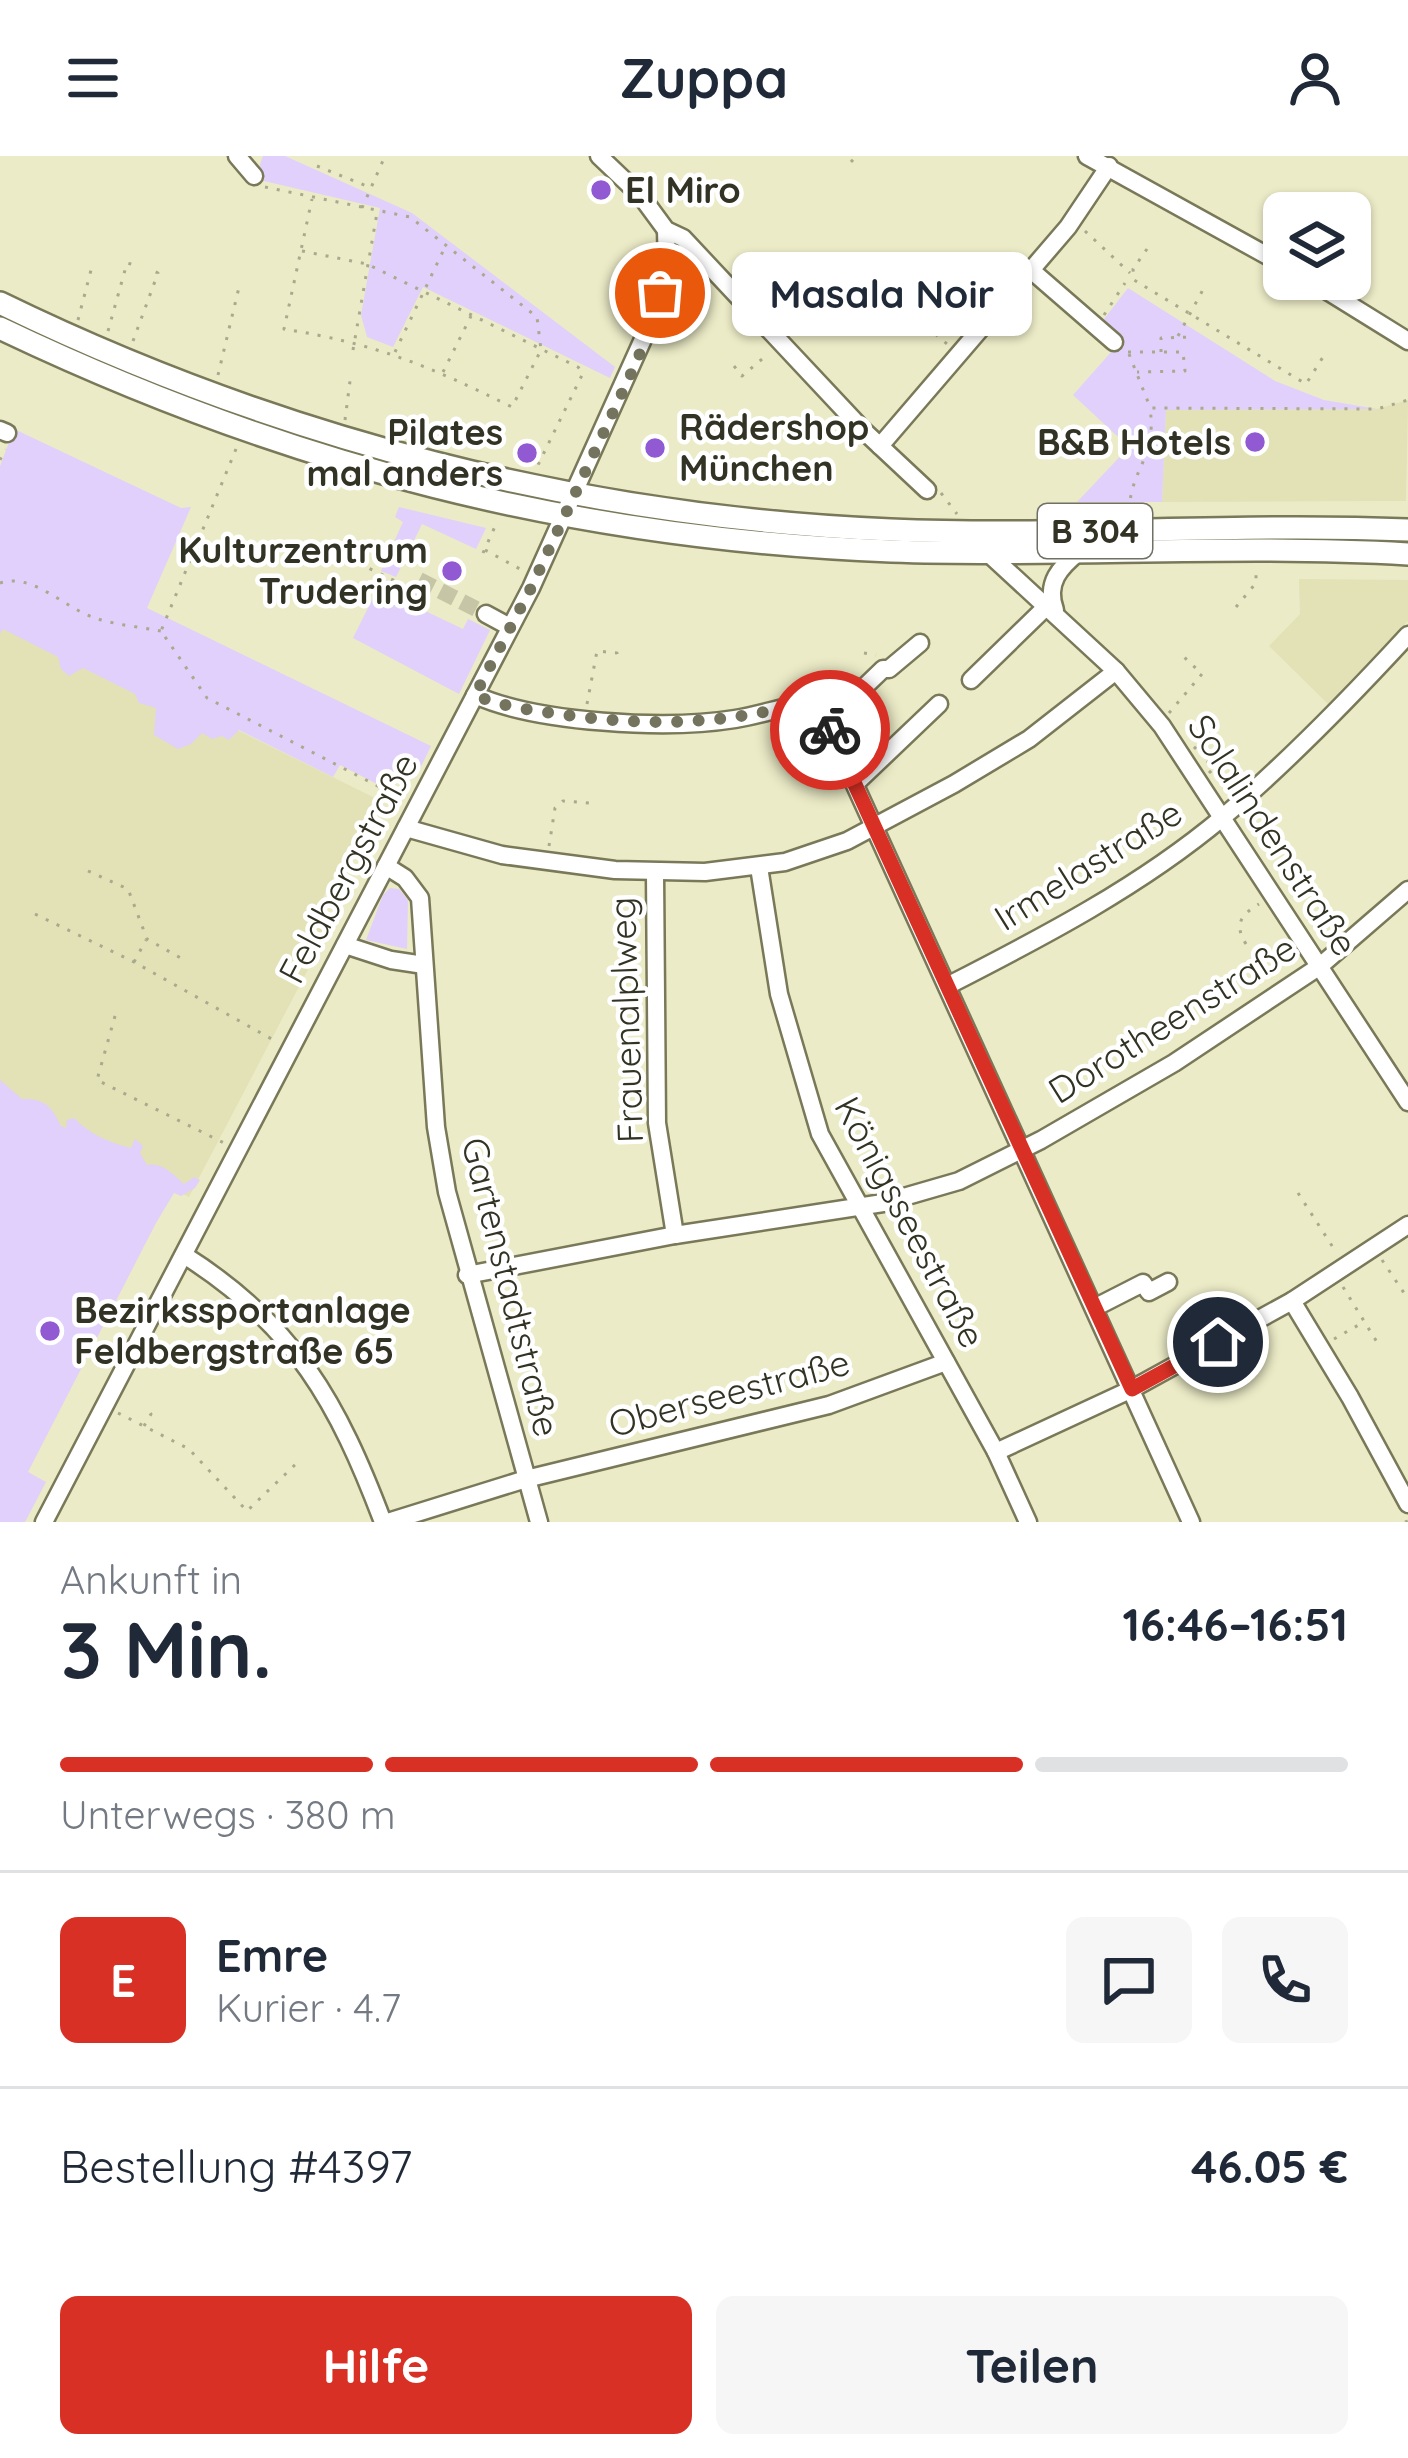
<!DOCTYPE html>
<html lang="de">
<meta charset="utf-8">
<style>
:root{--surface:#fff;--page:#f6f6f7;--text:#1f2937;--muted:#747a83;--line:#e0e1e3;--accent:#d93025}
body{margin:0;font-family:Quicksand,sans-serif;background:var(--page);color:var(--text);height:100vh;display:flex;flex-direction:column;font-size:45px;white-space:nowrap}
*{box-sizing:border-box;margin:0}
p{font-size:39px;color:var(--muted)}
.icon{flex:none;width:66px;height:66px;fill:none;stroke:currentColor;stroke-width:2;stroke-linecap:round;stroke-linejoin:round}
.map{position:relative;height:1366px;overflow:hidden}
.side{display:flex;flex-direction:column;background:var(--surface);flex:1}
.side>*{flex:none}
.fabs{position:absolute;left:1263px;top:36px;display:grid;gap:24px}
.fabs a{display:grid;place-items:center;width:108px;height:108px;border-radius:18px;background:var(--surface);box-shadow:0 3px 9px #0004;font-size:60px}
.pin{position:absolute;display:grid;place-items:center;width:102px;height:102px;color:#fff;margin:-51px;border:6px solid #fff;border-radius:50%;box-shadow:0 3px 12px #0007}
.courier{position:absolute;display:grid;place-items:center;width:120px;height:120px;margin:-60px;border:9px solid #d93025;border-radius:50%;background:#fff;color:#222;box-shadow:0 3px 15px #0007}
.bubble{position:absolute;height:84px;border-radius:18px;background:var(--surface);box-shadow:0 3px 9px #0004;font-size:39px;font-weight:700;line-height:84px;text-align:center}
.summary em{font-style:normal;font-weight:700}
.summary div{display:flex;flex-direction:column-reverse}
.summary{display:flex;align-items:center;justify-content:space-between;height:204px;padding:0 60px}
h1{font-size:78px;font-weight:700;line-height:90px}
.bar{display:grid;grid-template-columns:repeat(4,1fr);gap:18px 12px;align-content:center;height:144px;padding:0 60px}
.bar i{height:15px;border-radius:9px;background:var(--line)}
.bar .current{background:var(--accent)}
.bar p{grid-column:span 4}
.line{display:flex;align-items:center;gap:30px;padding:0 60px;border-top:3px solid var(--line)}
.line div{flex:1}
.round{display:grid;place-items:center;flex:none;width:126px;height:126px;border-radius:18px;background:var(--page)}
.primary-button{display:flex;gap:24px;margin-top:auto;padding:24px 60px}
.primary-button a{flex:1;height:138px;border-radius:18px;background:var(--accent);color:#fff;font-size:48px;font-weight:700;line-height:138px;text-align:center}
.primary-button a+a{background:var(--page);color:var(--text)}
header{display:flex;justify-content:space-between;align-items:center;height:156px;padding:0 60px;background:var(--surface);font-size:54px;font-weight:700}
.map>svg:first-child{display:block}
</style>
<header><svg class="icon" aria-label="menu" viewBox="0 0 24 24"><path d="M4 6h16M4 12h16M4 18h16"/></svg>Zuppa<svg class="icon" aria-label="person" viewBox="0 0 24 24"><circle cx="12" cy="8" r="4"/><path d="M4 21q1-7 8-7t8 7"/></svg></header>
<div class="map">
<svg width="1408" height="1366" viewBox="0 0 1408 1366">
<rect width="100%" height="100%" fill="#ebebc7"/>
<g fill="#e2e2b6">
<path d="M1408 244 1406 345 1162 346 1166 254 1377 253Z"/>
<path d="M1299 423 1408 424V465L1328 548 1269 490 1300 458Z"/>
<path d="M0 457 375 642 317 753 325 781 189 1041 0 946Z"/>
</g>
<g fill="#e0d0fb">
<path d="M263 0H285L412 57 615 211 610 222 423 131 393 191 367 181 361 159 380 52 264 25 257 17Z"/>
<path d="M1128 132 1275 225 1324 244 1377 253 1166 254 1162 346H1077L1129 291 1073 239 1120 186 1101 167Z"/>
<path d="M14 273 181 352 191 351 147 452 431 590 416 621 381 630 340 609 333 621 239 574 229 584 222 580 212 583 202 577 191 588 178 593 154 579 156 552 139 547 135 538 83 512 69 520 61 513 58 501 3 473 0 478V310Z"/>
<path d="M399 351 486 372 476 393 422 368 396 421 381 415 403 366 395 361Z"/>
<path d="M383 422 423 441 419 452 463 473 468 463 490 474 459 538 353 482Z"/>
<path d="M390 732 399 733 408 744 407 793 366 784 383 739Z"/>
<path d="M0 924 22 943C45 942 52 951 61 970L66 972 67 964 74 962C91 979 108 986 131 992L135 983 143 990 140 997 147 1009C162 1006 173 1018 184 1028L194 1021 200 1024 195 1032 181 1040 174 1037 156 1067 28 1316 46 1326 25 1366H0Z"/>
</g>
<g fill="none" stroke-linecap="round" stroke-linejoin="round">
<path stroke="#c6c6a7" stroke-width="16" stroke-dasharray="16 8" stroke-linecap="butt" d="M419 424 486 458"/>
<defs>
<g id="minor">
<path d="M237 0 254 20"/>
<path d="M599 0 641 40 666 74 683 82 864 275 927 334"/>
<path d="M1087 0 1284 109"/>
<path d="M1031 114 1114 186"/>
<path d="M1308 123 1408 185"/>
<path d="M0 274 7 277"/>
<path d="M880 290 1068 71 1109 10"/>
<path d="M987 396 1116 515 1162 570 1408 946"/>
<path d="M1055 454C1045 427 1060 411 1080 395"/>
<path d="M486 458 510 471"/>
<path d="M971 524 1047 450"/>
<path d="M475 539C537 567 667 574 735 563 762 559 790 548 817 546L1191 1366"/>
<path d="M827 567 883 513H889L920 487"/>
<path d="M855 628 939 548"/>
<path d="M406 672 502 699 615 714 705 716 785 706 847 685 954 628 1029 583 1116 515"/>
<path d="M386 710 405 722 420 742 436 971 447 1036 539 1366"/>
<path d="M759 711 779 838 820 978 996 1296 1028 1366"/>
<path d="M655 717 657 967 675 1079"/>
<path d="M345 789 391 804 424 809"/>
<path d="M947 830C1043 781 1141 730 1223 661 1289 605 1350 542 1408 479"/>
<path d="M184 1099C295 1169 338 1247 383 1366"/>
<path d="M467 1119 675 1079 883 1047 959 1025 1041 984 1174 907 1320 810 1408 734"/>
<path d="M1292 1145 1350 1241 1408 1348"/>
<path d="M1094 1152 1143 1127 1149 1136 1168 1126"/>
<path d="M996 1296 1132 1233 1292 1145 1408 1069"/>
<path d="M44 1366 531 432 653 161 667 112 666 74"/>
<path d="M388 1366 526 1323 829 1249 946 1206"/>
</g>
<g id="major">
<path d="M0 147C279 283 581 361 891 374 1063 381 1236 367 1408 374"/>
<path d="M0 172C287 309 572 383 891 395 1063 401 1236 388 1408 398"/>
</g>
</defs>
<use href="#minor" stroke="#797858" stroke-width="21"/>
<use href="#major" stroke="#797858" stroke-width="26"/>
<g stroke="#a9a98d" stroke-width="3" stroke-dasharray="3 9" stroke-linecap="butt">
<path d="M851 6 856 0"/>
<path d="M317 10 369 31"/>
<path d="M265 31 410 61 537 161 541 194 512 251C429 210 377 188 284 173L312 43"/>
<path d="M362 52 385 0"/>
<path d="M1085 75 1130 117"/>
<path d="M1147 93 1133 113 1134 124 1306 228 1323 201"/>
<path d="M302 95 367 108 578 211 583 217 537 311"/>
<path d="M765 144 794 116 813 135 810 138"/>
<path d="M890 147 895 143 947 188"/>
<path d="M1104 159 1125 127"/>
<path d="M78 164 91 114"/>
<path d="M108 175 127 107 139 110"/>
<path d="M1178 180 1206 128"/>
<path d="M133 185 158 117 149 113"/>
<path d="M353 194 377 57"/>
<path d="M395 196 445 91"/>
<path d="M1128 196H1183L1185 215 1137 216"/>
<path d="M1161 196V182L1191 181"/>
<path d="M1129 198 1150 251"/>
<path d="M734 210 742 220 768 198"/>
<path d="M443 216 471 160"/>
<path d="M218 219 240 127"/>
<path d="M345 264 350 225"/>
<path d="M236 293 161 475 207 542 401 642"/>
<path d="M0 304 5 293"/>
<path d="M941 337 957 358"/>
<path d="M1129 354C1132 309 1157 303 1150 252L1377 253 1408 244"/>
<path d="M485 394 520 413"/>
<path d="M483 397 497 366"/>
<path d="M367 405 364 410 414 434 415 431"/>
<path d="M0 427C32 416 66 453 95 462 116 469 140 471 161 475"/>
<path d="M1236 451 1256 427V415"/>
<path d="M864 497 876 499"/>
<path d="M587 548 597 495 617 497V502"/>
<path d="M1169 557 1202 518 1183 500"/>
<path d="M1193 584 1204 572"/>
<path d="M1194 593 1209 577"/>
<path d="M1207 607 1219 596"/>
<path d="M1209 617 1224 602"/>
<path d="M549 690 555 652 563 645 590 647"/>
<path d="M88 715 128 733 147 783 186 805"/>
<path d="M35 758 134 806 277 886"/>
<path d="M1246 788C1234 769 1240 759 1259 748"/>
<path d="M134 806 146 784"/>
<path d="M115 860 97 924 224 987"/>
<path d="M1298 1037 1336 1096"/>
<path d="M1382 1104 1408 1143"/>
<path d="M1343 1131 1380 1191"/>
<path d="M1334 1183 1362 1167"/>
<path d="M118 1257 189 1293 247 1355 300 1304"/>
<path d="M144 1270 151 1258 146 1252"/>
<path d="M1405 1366 1408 1365"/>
</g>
<use href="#minor" stroke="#fff" stroke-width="16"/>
<use href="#major" stroke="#fff" stroke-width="21"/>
</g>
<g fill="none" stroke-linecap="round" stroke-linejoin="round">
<path stroke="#73735e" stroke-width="12" stroke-dasharray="0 21.6" d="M660 137 638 203 531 432 475 539C504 552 535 554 565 559 658 571 723 568 814 545L830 574"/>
<path stroke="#d93025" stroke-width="15" d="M830 574 1132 1233 1218 1186"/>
</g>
<g fill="#915ad3" stroke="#fff" stroke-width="4.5">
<circle cx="601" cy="34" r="12"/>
<circle cx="1255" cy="286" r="12"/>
<circle cx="655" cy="292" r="12"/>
<circle cx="527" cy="297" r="12"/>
<circle cx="452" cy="415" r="12"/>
<circle cx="50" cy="1175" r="12"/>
</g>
<g text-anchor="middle" stroke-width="9" stroke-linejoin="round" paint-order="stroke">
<rect fill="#fff" stroke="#707066" stroke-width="3" x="1038" y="348" width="114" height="54" rx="9"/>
<g font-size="33" font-weight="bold" fill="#333325">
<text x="1095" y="387">B 304</text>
</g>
<g font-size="36" font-weight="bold" fill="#333325" stroke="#fff" text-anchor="start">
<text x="625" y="47">El Miro</text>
<text x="679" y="284">Rädershop<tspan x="679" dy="41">München</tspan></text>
<text x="503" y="289" text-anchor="end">Pilates<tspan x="503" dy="41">mal anders</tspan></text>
<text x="1231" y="299" text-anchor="end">B&amp;B Hotels</text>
<text x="428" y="407" text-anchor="end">Kulturzentrum<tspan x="428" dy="41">Trudering</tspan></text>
<text x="74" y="1167">Bezirkssportanlage<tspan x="74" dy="41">Feldbergstraße 65</tspan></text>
</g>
<g font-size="36" fill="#333325" stroke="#fff">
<text transform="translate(1273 679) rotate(57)" y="13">Solalindenstraße</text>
<text transform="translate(1088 709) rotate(-32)" y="13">Irmelastraße</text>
<text transform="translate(348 712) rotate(-62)" y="13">Feldbergstraße</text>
<text transform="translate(1172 863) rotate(-32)" y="13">Dorotheenstraße</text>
<text transform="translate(626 864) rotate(-92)" y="13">Frauenalplweg</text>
<text transform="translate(910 1066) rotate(62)" y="13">Königsseestraße</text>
<text transform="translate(511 1131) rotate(76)" y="13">Gartenstadtstraße</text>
<text transform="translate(729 1237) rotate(-15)" y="13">Oberseestraße</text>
</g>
</g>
</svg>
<div class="fabs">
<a><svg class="icon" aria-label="layers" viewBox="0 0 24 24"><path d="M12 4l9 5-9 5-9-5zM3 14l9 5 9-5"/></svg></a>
</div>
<div class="pin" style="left:660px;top:137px;background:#ea580c"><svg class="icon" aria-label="bag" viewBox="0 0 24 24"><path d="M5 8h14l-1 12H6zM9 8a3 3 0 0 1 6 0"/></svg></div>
<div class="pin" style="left:1218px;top:1186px;background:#1f2937"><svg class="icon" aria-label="home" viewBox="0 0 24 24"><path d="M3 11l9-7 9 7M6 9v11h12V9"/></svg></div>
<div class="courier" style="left:830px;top:574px"><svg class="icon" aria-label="bike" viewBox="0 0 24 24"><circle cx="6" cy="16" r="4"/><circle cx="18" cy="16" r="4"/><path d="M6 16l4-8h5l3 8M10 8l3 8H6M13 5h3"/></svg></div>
<div class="bubble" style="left:732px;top:96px;width:300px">Masala Noir</div>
</div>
<section class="side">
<div class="summary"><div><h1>3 Min.</h1><p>Ankunft in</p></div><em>16:46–16:51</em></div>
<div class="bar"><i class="current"></i><i class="current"></i><i class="current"></i><i></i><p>Unterwegs · 380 m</p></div>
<div class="line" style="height:216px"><b class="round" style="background:var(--accent);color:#fff">E</b><div><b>Emre</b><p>Kurier · 4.7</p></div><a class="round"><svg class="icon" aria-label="chat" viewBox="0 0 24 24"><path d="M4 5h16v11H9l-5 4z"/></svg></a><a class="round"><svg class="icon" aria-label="phone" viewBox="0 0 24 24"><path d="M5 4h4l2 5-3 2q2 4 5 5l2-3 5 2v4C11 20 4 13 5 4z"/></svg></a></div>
<div class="line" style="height:156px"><div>Bestellung #4397</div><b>46.05 €</b></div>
<div class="primary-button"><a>Hilfe</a><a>Teilen</a></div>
</section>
